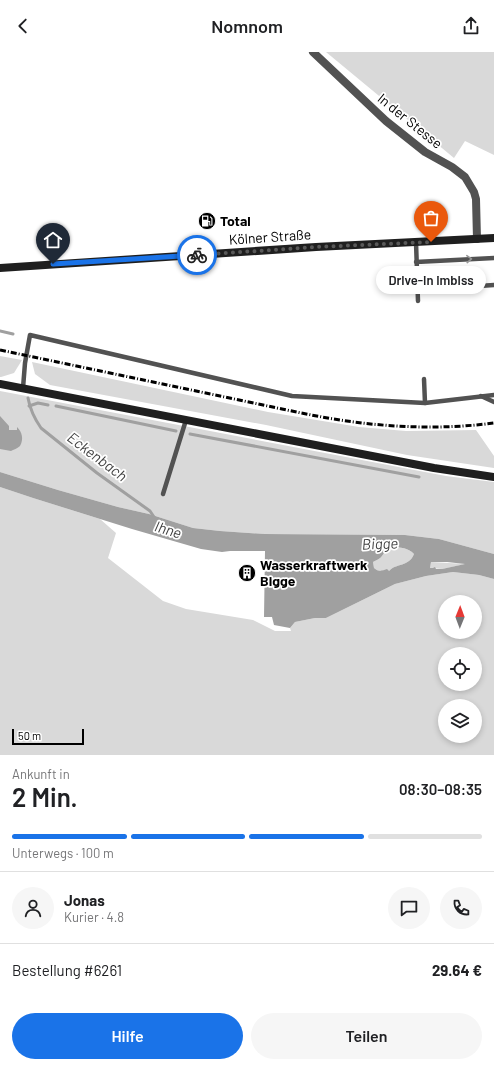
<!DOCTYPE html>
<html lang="de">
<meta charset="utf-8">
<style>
:root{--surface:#fff;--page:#f6f6f6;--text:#202124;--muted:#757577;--line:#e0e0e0;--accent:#1a73e8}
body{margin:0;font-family:Barlow,sans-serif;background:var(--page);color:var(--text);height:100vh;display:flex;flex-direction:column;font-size:15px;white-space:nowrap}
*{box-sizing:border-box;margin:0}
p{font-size:13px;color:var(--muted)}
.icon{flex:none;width:22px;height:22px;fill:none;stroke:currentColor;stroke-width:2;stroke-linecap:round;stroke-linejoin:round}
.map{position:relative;height:703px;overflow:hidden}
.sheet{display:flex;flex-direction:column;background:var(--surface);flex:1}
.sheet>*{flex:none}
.needle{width:26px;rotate:1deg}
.tools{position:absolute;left:438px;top:543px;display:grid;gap:8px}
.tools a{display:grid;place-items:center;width:44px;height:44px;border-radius:50%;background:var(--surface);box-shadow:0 2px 6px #0003;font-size:20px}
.scale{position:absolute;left:12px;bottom:10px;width:72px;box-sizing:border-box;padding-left:4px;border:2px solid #000;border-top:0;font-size:11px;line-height:14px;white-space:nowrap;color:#000;-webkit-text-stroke:3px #fff;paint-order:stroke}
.pin{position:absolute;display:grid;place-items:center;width:34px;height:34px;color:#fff;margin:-41px -17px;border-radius:50% 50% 50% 0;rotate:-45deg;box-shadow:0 0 4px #0007}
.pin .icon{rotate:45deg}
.courier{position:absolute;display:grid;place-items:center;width:40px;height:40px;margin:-20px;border:3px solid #1a73e8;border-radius:50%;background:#fff;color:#222;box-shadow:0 1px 5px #0007}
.bubble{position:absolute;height:28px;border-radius:14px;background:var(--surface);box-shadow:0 2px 6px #0003;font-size:13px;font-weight:600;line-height:28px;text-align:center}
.headline em{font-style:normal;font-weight:600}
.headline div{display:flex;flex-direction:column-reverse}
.headline{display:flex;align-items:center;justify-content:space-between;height:68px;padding:0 12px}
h1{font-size:26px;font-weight:600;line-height:30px}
.bar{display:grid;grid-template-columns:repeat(4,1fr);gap:6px 4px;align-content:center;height:48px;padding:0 12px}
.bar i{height:5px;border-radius:3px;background:var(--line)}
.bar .selected{background:var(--accent)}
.bar p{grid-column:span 4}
.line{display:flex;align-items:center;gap:10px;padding:0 12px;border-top:1px solid var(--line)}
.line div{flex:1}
.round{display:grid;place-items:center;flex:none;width:42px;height:42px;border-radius:21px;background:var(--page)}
.primary-button{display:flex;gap:8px;margin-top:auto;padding:8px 12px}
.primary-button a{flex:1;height:46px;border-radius:24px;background:var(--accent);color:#fff;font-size:16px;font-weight:600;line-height:46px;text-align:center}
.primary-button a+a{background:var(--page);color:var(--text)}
header{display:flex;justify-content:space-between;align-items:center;height:52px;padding:0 12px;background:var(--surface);font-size:18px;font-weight:600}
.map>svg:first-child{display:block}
</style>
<header><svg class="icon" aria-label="back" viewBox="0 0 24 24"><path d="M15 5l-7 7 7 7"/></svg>Nomnom<svg class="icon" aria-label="share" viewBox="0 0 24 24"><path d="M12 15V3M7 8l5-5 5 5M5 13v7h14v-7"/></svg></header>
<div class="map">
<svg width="494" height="703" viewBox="0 0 494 703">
<rect width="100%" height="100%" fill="#fff"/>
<g fill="#d9d9d9" fill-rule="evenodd">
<path d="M326 0H494V103L465 89 454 106Z"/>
<path d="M0 304 22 308 14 321 1 325H0Z"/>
<path d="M32 310 268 360 359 375 406 379 476 378 494 404V416L407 403 266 373 50 333 35 322Z"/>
<path d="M0 339 446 424 494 430V502L439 487 405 483 265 482 220 479 193 476 149 462 118 455 58 438 0 420Z"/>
<path d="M0 435 33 446 100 467 116 481 108 506 163 549 186 557 253 568 275 579H291L290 576 295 570 315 566H326L395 532 426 524 453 520 479 523 494 527V703H0ZM445 550H475V580H445ZM445 602H475V632H445ZM445 654H475V684H445Z"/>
<path d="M392 495C400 495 409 496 414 502 409 515 396 511 389 519L384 518 382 519 377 518 374 516 373 510C376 508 380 507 382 504 385 500 387 498 392 495Z"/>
<path d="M431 510 466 512 442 517 430 516Z"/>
</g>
<g fill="#a0a0a0" fill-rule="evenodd">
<path d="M0 364 9 374V378H17V375C22 380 24 387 20 394 18 396 13 398 11 399L0 397Z"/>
<path d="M0 420 58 438 118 455 149 462 193 476 220 479 265 482 405 483 439 487 494 502V527L479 523 453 520 426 524 395 532 326 566H315L295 570 290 576 274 573 272 565H264L265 499H230L222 500 201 497 132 477 33 446 0 435ZM392 495C400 495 409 496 414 502 409 515 396 511 389 519L387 517C381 519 379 520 374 516L373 510C376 508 380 507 382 504 385 500 387 498 392 495ZM431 510H447L465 512 442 517H436L435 515 433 516H430Z"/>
</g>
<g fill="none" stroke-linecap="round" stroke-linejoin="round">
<g stroke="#a0a0a0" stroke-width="3">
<path d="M0 279 13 282"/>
<path d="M28 346C30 357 34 366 41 376L97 421 150 459 154 465"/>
<path d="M29 354 38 351 48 353"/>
<path d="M56 354 176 379"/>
<path d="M190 382 419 425"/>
</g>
<g stroke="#525252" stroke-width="4.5">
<path d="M416 190 418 249"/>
<path d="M416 210 494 206"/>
<path d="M418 238 494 233"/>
<path d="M424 327 425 351"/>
<path d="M23 336 25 311 30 283 292 344 425 351 494 343"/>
<path d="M481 344 494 350"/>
<path d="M163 442 186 368"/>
</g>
<path stroke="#525252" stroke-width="8" d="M313 0 386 69 425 100 452 115 465 125 474 140 476 147 477 187"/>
<g stroke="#1f1f1f" stroke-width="8">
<path d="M0 216 316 195 494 186"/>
<path d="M0 332 434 416 494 425"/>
</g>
<path stroke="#000" stroke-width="3" stroke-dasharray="6 2 1 2" stroke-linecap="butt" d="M0 298 282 357C306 362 330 367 354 370 400 376 448 377 494 371"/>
</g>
<defs><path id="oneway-chevron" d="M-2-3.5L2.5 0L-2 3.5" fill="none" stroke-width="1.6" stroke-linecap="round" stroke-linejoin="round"/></defs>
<use stroke="#979797" href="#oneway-chevron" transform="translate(469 207) rotate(-3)"/>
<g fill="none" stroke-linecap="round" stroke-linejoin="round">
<path stroke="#595959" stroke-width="4" stroke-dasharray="0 7.2" d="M197 203 316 195 431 190"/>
<path stroke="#1a73e8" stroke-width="5" d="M53 212 197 203"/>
</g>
<defs>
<symbol id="fuel-disc" viewBox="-11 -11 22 22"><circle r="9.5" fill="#000" stroke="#fff"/><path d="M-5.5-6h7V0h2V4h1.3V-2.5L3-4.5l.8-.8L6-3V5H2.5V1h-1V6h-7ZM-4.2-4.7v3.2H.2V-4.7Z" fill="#fff"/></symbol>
<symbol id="building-disc" viewBox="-11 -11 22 22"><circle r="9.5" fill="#000" stroke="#fff"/><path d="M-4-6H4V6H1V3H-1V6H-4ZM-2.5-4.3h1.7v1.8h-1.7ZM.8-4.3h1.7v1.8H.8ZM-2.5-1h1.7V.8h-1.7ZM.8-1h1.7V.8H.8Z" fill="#fff"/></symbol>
</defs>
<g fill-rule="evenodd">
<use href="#fuel-disc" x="197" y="159" width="20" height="20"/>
<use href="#building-disc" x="237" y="511" width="20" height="20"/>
</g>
<g text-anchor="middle" stroke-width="3.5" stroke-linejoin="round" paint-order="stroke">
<g font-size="14" fill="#000" stroke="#fff">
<text transform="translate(410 69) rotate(39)" y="5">In der Stesse</text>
<text transform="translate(270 185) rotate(-4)" y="5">Kölner Straße</text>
</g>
<g font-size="14" font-weight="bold" fill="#000" stroke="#fff" text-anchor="start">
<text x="220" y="174">Total</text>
<text x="260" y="518">Wasserkraftwerk<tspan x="260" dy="16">Bigge</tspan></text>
</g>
<g font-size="15" font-style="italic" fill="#414141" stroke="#fff">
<text transform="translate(97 405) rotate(37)" y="5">Eckenbach</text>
<text transform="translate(168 478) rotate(17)" y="5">Ihne</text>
<text transform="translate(380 492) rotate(-2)" y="5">Bigge</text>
</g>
</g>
</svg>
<div class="tools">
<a><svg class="needle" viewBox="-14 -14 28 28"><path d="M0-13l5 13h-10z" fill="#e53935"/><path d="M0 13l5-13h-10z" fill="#757577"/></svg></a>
<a><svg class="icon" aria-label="locate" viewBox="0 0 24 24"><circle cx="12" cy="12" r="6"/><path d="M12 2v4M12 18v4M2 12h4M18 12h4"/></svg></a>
<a><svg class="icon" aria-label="layers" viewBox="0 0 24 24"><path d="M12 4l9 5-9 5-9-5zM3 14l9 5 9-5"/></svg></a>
</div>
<div class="scale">50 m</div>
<div class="pin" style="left:431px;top:190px;background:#ea580c"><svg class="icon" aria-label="bag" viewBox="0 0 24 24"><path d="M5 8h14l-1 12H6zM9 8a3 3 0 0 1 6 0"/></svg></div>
<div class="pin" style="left:53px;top:212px;background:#1f2937"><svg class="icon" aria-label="home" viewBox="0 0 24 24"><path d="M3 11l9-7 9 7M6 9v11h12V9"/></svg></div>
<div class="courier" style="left:197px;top:203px"><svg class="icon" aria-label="bike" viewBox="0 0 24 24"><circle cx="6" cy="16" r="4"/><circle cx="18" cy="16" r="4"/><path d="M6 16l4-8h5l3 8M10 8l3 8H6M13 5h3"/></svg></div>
<div class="bubble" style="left:376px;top:214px;width:110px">Drive-In Imbiss</div>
</div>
<section class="sheet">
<div class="headline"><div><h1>2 Min.</h1><p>Ankunft in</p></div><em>08:30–08:35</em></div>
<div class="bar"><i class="selected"></i><i class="selected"></i><i class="selected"></i><i></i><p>Unterwegs · 100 m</p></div>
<div class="line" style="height:72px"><a class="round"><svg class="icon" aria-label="person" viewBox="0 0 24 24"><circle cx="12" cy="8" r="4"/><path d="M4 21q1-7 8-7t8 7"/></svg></a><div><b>Jonas</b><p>Kurier · 4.8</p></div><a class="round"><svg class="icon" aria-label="chat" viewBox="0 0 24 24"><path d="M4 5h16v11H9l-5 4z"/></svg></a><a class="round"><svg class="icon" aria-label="phone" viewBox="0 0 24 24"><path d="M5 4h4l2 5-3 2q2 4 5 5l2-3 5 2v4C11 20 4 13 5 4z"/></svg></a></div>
<div class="line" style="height:52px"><div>Bestellung #6261</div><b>29.64 €</b></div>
<div class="primary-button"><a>Hilfe</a><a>Teilen</a></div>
</section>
